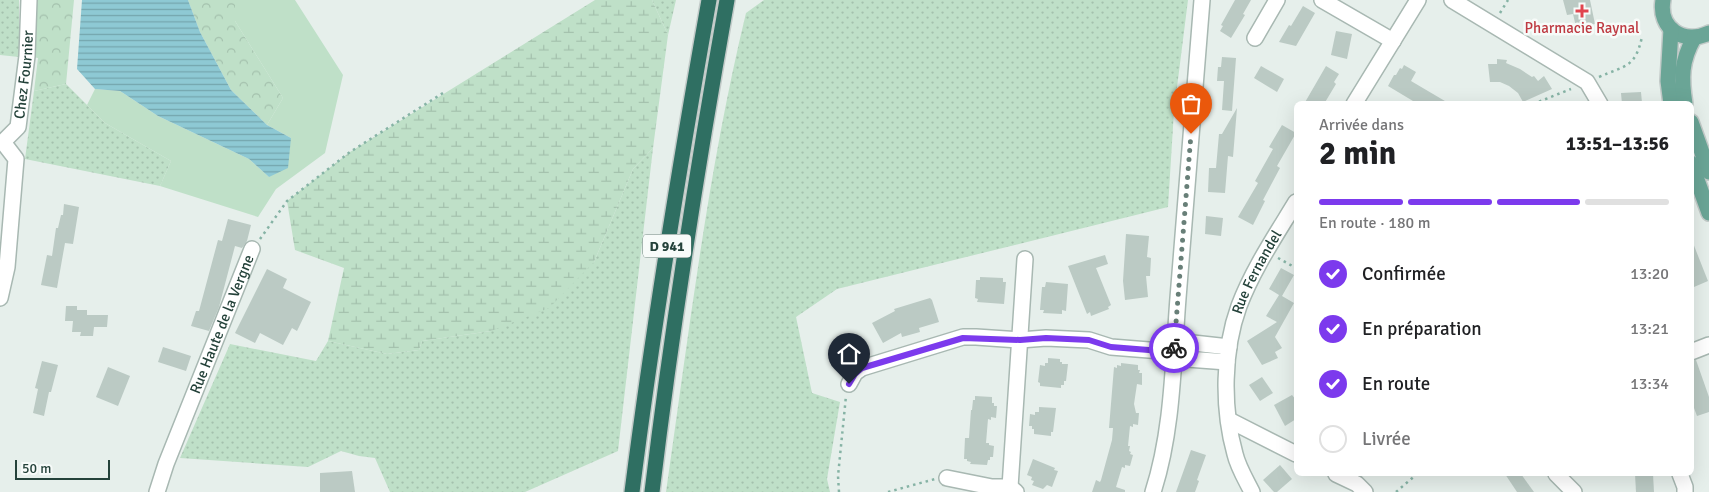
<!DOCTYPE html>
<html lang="fr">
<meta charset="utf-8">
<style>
:root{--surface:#fff;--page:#f2f2f2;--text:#202124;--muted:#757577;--line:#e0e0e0;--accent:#7c3aed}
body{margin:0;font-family:Signika,sans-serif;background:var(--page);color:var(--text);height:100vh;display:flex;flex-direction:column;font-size:19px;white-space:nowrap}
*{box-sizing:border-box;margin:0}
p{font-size:16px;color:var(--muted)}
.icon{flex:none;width:28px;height:28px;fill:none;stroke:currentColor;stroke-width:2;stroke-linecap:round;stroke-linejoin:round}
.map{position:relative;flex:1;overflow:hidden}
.sheet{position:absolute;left:1294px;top:101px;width:400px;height:375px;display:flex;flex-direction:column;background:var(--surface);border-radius:8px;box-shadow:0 5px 20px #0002}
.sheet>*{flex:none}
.scale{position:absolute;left:15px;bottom:12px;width:95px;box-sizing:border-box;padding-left:5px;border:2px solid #24423a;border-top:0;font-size:14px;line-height:18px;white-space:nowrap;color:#24423a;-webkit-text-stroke:4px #f7fbf9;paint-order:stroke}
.pin{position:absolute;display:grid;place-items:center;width:42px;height:42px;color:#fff;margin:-51px -21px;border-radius:50% 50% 50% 0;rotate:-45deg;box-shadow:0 0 5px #0007}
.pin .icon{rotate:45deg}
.courier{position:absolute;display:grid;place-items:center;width:50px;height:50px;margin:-25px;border:4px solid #7c3aed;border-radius:50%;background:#fff;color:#222;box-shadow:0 1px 6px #0007}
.head em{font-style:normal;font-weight:700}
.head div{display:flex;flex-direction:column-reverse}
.head{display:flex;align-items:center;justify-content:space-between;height:85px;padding:0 25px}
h1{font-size:32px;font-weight:700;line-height:38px}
.bar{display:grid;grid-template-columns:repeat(4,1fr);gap:8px 5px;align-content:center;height:60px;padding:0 25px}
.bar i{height:6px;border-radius:4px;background:var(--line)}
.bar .selected{background:var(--accent)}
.bar p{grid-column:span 4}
ol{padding:0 25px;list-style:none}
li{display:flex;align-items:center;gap:15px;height:55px}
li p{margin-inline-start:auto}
li .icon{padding:5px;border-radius:50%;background:var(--accent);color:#fff;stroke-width:4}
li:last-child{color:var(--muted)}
li i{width:28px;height:28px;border:2px solid var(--line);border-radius:50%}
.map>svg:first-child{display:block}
</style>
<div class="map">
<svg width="1709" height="492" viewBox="0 0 1709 492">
<defs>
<pattern id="grass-dots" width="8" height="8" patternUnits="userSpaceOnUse" patternTransform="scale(1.25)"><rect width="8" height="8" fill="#bfe0c8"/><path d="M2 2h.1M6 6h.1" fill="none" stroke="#a4c1ad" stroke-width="1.8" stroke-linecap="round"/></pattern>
<pattern id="forest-crowns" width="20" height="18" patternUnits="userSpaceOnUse" patternTransform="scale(1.25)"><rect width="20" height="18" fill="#bfe0c8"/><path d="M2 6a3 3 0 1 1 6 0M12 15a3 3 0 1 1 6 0" fill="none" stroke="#a4c1ad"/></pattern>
<pattern id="wetland-marsh" width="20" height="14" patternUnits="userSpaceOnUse" patternTransform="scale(1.25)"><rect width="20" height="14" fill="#bfe0c8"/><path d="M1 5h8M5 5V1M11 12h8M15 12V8" fill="none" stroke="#a4c1ad"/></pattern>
<pattern id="water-rules" width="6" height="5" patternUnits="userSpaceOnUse" patternTransform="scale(1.25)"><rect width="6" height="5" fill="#8ec9d4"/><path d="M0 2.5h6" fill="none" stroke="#74a5ad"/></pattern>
</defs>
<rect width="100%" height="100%" fill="#e6efeb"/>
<g fill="url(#grass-dots)">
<path d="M0 0H19V57L0 55Z"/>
<path d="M652 0H676L668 35Z"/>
<path d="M764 0H1188L1174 111 1168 207 837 289 796 317 812 393 840 402 827 479 830 492H666C689 332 708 170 746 13Z"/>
<path d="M66 84 105 123 171 161 160 186 25 159 34 91Z"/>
<path d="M653 148 618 451 525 492H390L375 458 359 456 341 451 308 467 180 458 230 344 316 361 328 341 387 354 419 350 422 341 491 331 594 262 633 169Z"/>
</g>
<g fill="url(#forest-crowns)">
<path d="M29 0H74L66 84 34 91 38 58 27 56Z"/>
<path d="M188 0H235V21L283 98 267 125 231 90 200 32Z"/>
</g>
<path fill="url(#wetland-marsh)" d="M595 0H652L668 35 653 148 633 169 594 262 549 308 491 331 422 341 419 350 387 354 328 341 344 268 295 250 287 201 350 152Z"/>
<path fill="#bfe0c8" d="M235 0H295L343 75 325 153 276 189 258 217 160 186 171 161 105 123 87 105 95 89 120 91 158 116 249 159 269 177 291 138 267 125 283 98 235 21Z"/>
<path fill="url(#water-rules)" d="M82 0H188L200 32 231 90 267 125 291 138 288 168 269 177 249 159 158 116 120 91 95 89 77 69Z"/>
<g fill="#bbcac4">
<path d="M1235 0H1251L1243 14 1245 15 1231 38 1220 31 1223 26 1221 25Z"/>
<path d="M1563 0H1590L1595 24 1576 27 1573 14 1567 15Z"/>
<path d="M1303 6 1315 13 1296 46 1279 42 1289 25 1291 26Z"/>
<path d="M1336 31 1352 34 1347 59 1331 55Z"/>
<path d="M1222 57 1236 58 1232 111 1222 110 1224 81H1217L1218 67H1221Z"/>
<path d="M1497 59 1507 60 1506 63 1520 69 1532 77 1534 76 1538 81 1544 76 1552 89 1523 102 1518 93 1509 86 1500 82H1490L1488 64H1497Z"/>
<path d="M1404 65 1416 72 1411 81 1450 104H1418L1388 86 1394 75H1396L1400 68 1402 69Z"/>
<path d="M1261 66 1284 79 1277 92 1254 78Z"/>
<path d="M1326 66 1339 74 1334 82 1336 84 1324 104H1304Z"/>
<path d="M1641 92 1642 103 1622 104 1621 93Z"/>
<path d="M1237 108 1233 157 1228 156 1225 193 1208 192 1209 168H1216L1219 134H1222Z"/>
<path d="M1282 125 1296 133 1277 166 1280 168 1263 200 1265 201 1253 225 1238 217 1258 183 1255 181 1273 149 1269 147Z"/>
<path d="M64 204 79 207 73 244 65 243 57 288 41 285 47 255 52 256 56 228H58L61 215H63Z"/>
<path d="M1206 216 1223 218 1221 236 1205 234Z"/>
<path d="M228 219 251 225 247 241 242 248 235 246 219 307 209 331 191 326 196 311H199L218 240 222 241Z"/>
<path d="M1126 234 1149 236 1147 257 1151 258 1150 276H1146L1148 297 1125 300 1123 281Z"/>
<path d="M1691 238 1708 281 1694 287 1691 279Z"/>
<path d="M1105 255 1108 264 1096 268 1111 305 1108 307 1109 309 1091 316 1090 312 1087 314 1068 266Z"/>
<path d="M1281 268 1294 275 1282 296 1294 303 1275 337 1282 348 1275 352 1278 358 1262 365 1247 341 1277 322 1266 316 1279 295 1269 289Z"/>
<path d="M267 269 287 279 283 288 311 302 297 331 292 328 283 345 260 333 255 343 235 333Z"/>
<path d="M980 277 1003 278V282H1006L1004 304 977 302 978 299 975 298 976 280H980Z"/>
<path d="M1046 282 1068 284 1066 311 1062 310V314L1043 313 1044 310H1040L1042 287H1045Z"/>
<path d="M930 298 932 300 939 322 919 328 920 332 902 337 901 333 883 343 872 323 895 311 894 309Z"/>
<path d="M66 306H77V310H87V315H108L107 327H94L93 336H80L81 332H72L73 321H65Z"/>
<path d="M163 347 191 356 186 371 158 362Z"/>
<path d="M1048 358 1060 359V362H1062V364H1068L1066 381H1064V385H1061V388L1040 386V383L1038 382 1040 365 1045 366V363H1048Z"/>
<path d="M1696 360 1709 397V412L1697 416 1691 400V361Z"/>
<path d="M42 361 58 365 51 392H49L44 416 33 413 38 389 35 388Z"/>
<path d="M1121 363 1138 365V370H1140L1139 373H1142V385L1137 384 1134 404 1136 413H1139L1138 425 1133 424V427L1130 426 1128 446H1130L1129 451 1131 452 1130 454 1133 455 1130 466 1125 465V468L1122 467 1116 487 1125 490V492H1092L1096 480 1100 482 1101 480 1112 440 1113 428H1109L1114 367 1117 368V365L1121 366Z"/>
<path d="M108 367 130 376 118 406 96 397Z"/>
<path d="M1262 377 1273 393 1260 401 1249 385Z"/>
<path d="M1292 395 1296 400V419L1285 426 1274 405Z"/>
<path d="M975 396 992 397V403H994V406H997L996 418 991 417V420L988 419 986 443H989V445L994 446 993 457H990V460H988L987 465 970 464 971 462 967 461V459H964L965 438H969L971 410H972L973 400H975Z"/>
<path d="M1039 407 1056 408 1053 432H1051V436L1034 434V429H1032V426H1029L1030 414 1035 415V412H1039Z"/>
<path d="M1191 450 1206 455 1197 480 1199 481 1195 492H1176Z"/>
<path d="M1033 459 1055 468 1054 470 1058 471 1052 487 1047 485 1043 489 1032 485 1034 481 1031 480 1032 477 1027 475Z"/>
<path d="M1280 465 1292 479 1277 492H1274L1263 480Z"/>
<path d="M352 471 355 492H320V473Z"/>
<path d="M1505 474H1521L1534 492H1517Z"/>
<path d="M1635 474H1653L1654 492H1636Z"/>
</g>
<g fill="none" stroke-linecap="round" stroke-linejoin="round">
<defs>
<g id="minor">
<path d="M1322 0 1393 41"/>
<path d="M1452 0 1587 82 1600 104"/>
<path d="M1255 38 1277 0"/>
<path d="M1354 104 1418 0"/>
<path id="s1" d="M3 142 18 127 27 56 29 0"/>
<path d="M0 298 7 267 16 159 3 142"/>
<path d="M1175 341 1229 347"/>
<path d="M1691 352 1709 345"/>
<path d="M1174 358 1227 362"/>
<path d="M849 384 855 373 862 368 963 337H976L1020 340 1046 338 1089 340 1111 347 1174 352"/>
<path d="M1229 420 1296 454"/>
<path d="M1336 474 1357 484 1365 492"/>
<path d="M1556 474 1574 492"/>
<path d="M1680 474 1685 487V492"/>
<path d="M947 478 992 487H1010L1016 492"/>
<path d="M1010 487 1025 259"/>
<path id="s2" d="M157 492 166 464 252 249"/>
<path d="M1153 492C1173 430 1173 362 1178 298 1186 198 1194 99 1202 0"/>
<path id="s3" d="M1252 492C1246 480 1238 467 1235 454 1222 408 1223 350 1239 306 1253 269 1276 235 1296 202"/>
</g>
<g id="major">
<path d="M1663 0C1658 29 1684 45 1709 33"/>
<path d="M1671 29 1668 81 1671 104"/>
<path d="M1685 104C1681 78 1681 61 1694 38"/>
<path d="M1691 122 1709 172"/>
<path d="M1691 163 1709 213"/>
</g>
<g id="highway">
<path d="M632 492C653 327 680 163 709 0"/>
<path d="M652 492C672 327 698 163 727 0"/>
</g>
</defs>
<use href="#minor" stroke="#a8b8b2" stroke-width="18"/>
<use href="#major" stroke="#c2cac8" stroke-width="18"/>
<use href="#highway" stroke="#c2cac8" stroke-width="18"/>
<g stroke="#86b3a5" stroke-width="2.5" stroke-dasharray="2.5 4" stroke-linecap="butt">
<path d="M1500 13 1508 0"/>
<path d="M1599 77C1626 65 1635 68 1642 37"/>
<path d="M1533 104 1571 89"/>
<path d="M260 239 287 201 350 152 443 93"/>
<path d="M1278 258 1296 268"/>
<path d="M839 492 838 476 846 396"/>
<path d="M888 492 935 479"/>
<path d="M1396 492 1417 474"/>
</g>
<use href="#minor" stroke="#fff" stroke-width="15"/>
<use href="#major" stroke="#6aa596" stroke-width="15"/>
<use href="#highway" stroke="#2f6f62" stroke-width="15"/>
</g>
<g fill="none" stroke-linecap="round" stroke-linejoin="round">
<path stroke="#687f78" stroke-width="5" stroke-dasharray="0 9" d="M1174 348 1191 134"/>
<path stroke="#7c3aed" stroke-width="6" d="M849 384 855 374 862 368 963 338 1020 340 1046 338 1089 340 1111 347 1174 352V348"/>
</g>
<path fill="#e0444e" stroke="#f7fbf9" stroke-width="2" d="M1579.5 3.5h5v5h5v5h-5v5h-5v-5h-5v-5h5z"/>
<g text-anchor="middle" stroke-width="5" stroke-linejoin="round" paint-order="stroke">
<rect fill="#f7fbf9" stroke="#637a73" stroke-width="1" x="643" y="234.5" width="48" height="23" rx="4"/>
<g font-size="14" font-weight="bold" fill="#24423a">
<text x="667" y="251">D 941</text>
</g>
<g font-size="15" fill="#be3a42" stroke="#f7fbf9">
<text x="1582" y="33">Pharmacie Raynal</text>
</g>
<g font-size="15" fill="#24423a" stroke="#f7fbf9">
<text dy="5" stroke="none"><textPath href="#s1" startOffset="74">Chez Fournier</textPath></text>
<text dy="5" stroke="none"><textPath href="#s3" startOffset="230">Rue Fernandel</textPath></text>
<text dy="5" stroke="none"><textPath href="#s2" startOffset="180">Rue Haute de la Vergne</textPath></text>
</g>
</g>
</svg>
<div class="scale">50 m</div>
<div class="pin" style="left:1191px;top:134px;background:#ea580c"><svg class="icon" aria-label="bag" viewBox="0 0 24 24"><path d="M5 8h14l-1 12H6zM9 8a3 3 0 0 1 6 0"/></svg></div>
<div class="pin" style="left:849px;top:384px;background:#1f2937"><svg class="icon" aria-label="home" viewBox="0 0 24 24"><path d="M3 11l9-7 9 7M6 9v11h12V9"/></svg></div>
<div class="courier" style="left:1174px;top:348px"><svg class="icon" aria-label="bike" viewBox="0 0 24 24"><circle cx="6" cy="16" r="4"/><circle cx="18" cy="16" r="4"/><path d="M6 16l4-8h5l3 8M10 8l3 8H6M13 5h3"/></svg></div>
<section class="sheet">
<div class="head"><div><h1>2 min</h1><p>Arrivée dans</p></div><em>13:51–13:56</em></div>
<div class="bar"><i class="selected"></i><i class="selected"></i><i class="selected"></i><i></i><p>En route · 180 m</p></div>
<ol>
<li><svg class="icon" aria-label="check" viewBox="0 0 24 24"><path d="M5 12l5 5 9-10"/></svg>Confirmée<p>13:20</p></li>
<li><svg class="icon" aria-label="check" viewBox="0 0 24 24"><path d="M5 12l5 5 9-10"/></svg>En préparation<p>13:21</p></li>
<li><svg class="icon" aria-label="check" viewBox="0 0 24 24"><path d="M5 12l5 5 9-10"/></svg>En route<p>13:34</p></li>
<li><i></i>Livrée</li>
</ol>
</section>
</div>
